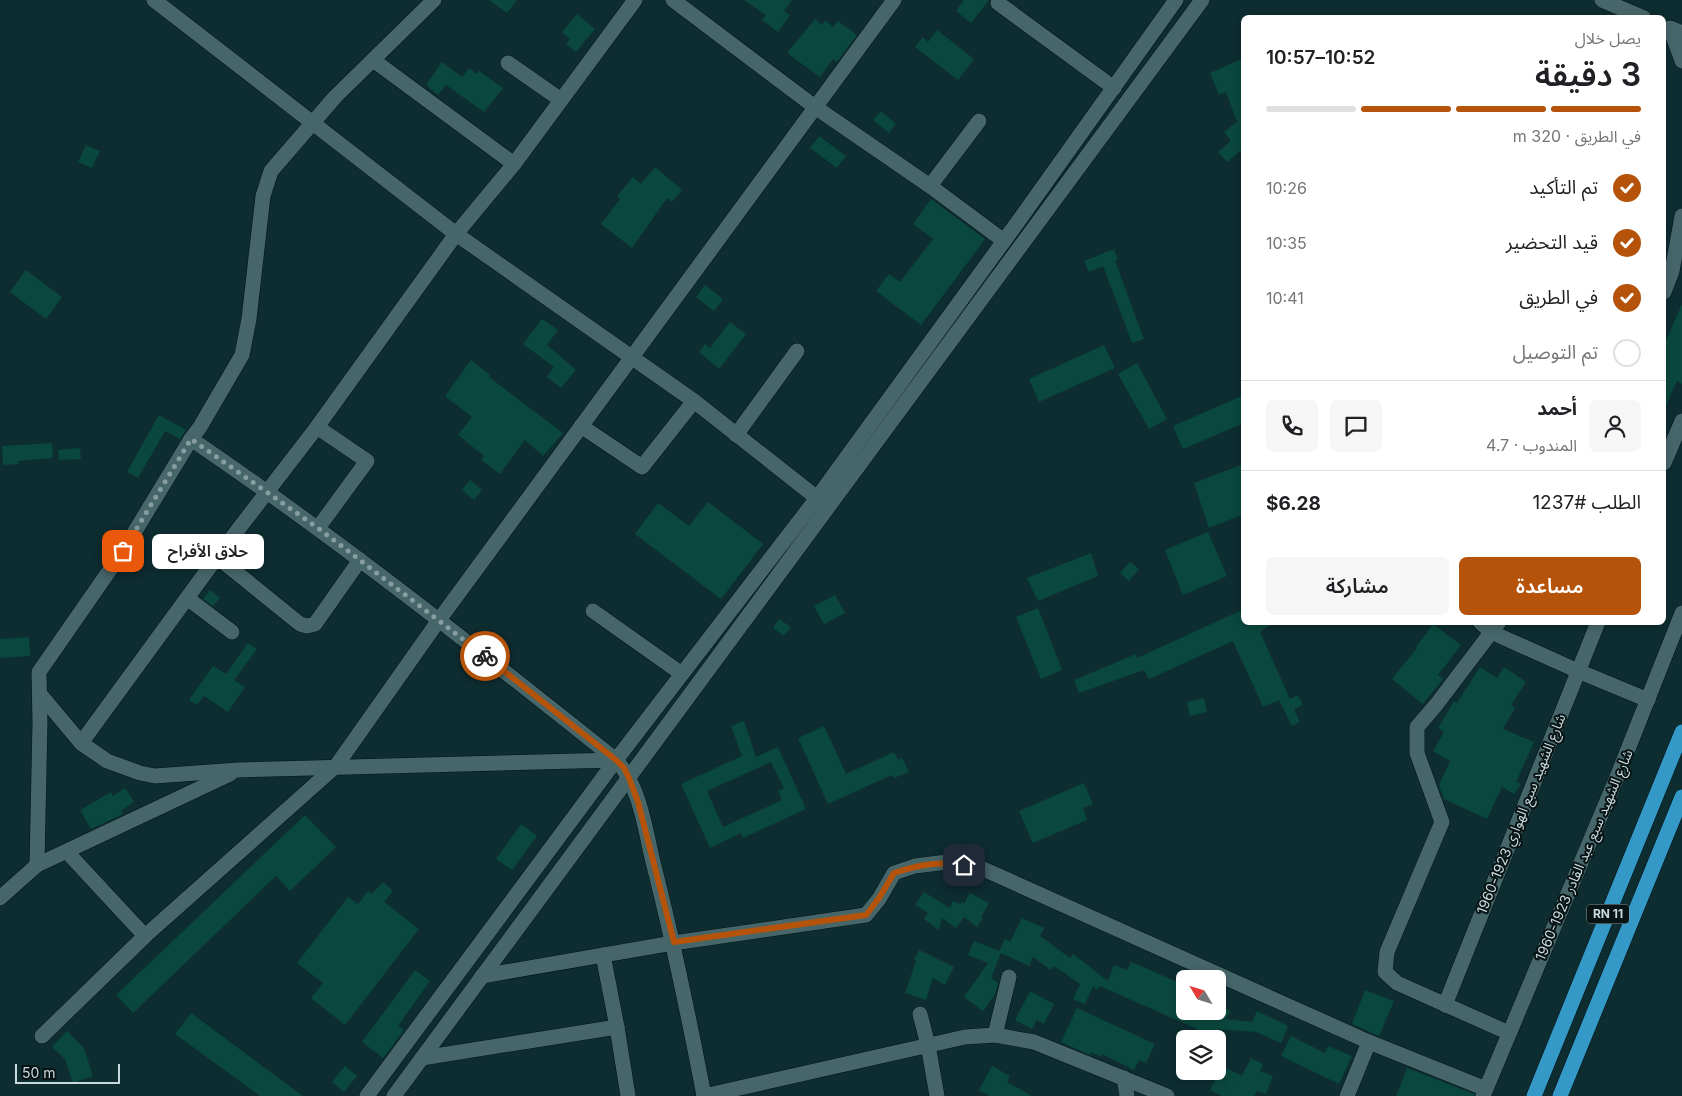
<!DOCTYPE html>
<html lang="ar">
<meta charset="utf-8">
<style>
:root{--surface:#fff;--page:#f6f6f6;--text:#202124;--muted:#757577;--line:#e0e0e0;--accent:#b45309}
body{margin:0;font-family:Inter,"Noto Sans Arabic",sans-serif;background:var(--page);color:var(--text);direction:rtl;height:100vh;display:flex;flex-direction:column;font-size:19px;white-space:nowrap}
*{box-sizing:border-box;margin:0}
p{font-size:16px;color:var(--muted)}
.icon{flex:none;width:28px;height:28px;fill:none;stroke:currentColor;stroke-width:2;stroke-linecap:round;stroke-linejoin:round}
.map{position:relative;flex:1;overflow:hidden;direction:ltr}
.sheet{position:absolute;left:1241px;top:15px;width:425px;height:610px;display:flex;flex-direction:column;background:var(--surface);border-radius:8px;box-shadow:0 2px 8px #0003;direction:rtl}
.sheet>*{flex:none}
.needle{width:32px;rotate:308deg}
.fabs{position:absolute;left:1176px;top:970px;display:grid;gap:10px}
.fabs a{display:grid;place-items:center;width:50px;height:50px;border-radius:8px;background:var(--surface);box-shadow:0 2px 8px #0003;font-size:25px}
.scale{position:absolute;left:15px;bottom:12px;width:105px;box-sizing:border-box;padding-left:5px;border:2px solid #c9dadc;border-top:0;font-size:14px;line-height:18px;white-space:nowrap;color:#c9dadc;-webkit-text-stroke:4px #071315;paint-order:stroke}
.pin{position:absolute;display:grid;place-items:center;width:42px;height:42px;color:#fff;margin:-21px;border-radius:10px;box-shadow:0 2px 8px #0006}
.courier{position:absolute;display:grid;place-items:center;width:50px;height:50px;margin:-25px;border:4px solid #b45309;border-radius:50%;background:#fff;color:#222;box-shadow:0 1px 6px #0007}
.bubble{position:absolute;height:35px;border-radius:8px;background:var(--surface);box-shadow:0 2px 8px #0003;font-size:16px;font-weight:600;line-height:35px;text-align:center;direction:rtl}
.headline em{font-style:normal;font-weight:600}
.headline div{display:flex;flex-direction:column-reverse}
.headline{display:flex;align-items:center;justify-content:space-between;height:85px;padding:0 25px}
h1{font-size:32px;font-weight:600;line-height:38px}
.bar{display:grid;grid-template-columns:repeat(4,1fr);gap:8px 5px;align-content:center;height:60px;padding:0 25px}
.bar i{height:6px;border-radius:4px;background:var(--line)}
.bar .active{background:var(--accent)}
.bar p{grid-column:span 4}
.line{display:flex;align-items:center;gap:12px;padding:0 25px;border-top:1px solid var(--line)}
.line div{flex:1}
.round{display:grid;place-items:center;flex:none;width:52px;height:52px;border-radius:8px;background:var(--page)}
ol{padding:0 25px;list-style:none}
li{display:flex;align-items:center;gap:15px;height:55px}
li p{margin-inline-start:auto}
li .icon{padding:5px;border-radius:50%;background:var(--accent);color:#fff;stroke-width:4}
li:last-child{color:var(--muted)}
li i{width:28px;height:28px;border:2px solid var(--line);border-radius:50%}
.button{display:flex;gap:10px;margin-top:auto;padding:10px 25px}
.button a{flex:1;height:58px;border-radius:8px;background:var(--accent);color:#fff;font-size:20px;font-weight:600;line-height:58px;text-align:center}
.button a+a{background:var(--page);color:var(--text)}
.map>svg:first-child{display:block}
</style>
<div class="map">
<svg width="1682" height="1096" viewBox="0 0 1682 1096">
<rect width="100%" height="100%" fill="#0d2d31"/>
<g fill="#0a473d" fill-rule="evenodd">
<path d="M489 0H517L507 13Z"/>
<path d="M744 0H792L784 11 790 15 778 32 762 20 766 15Z"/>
<path d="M964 0H989L971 23 956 11Z"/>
<path d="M577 14 595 29 576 52 566 44 570 39 562 32Z"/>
<path d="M815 19 822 25 825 20 833 27 838 21 857 35 837 62 833 59 820 77 787 53Z"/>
<path d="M937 30 974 59 958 80 915 47 923 37 928 42Z"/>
<path d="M1244 58V156L1240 151 1227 162 1218 152 1231 141 1224 132 1237 122 1226 92 1219 95 1210 73Z"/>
<path d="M442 62 462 77 469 68 477 74 479 71 503 88 484 112 446 85 438 95 426 85Z"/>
<path d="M881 111 896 124 889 133 873 120Z"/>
<path d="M819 136 846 156 837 168 810 148Z"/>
<path d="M86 145 100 151 92 168 78 162Z"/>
<path d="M655 167 682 190 672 202 667 198 632 248 601 224 620 199 617 196 633 177 641 184Z"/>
<path d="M931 199 985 239 921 325 876 291 889 274 900 282 933 239 913 224Z"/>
<path d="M1114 249 1118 260 1115 261 1144 339 1132 343 1103 266 1089 272 1084 261Z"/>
<path d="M26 270 62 297 46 319 10 292Z"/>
<path d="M705 285 723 299 714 311 696 297Z"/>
<path d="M1682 304V384L1677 381 1664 410V345Z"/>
<path d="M542 319 558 330 547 345 576 370 561 388 547 377 554 367 523 344Z"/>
<path d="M730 322 746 334 719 369 699 352 705 344 710 348Z"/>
<path d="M1104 345 1115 368 1039 402 1029 379Z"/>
<path d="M471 360 490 375 489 377 563 433 543 456 525 440 500 474 481 460 484 456 458 435 472 417 445 396Z"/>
<path d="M1137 363 1167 419 1149 429 1118 374Z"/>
<path d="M1244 395V423L1183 449 1173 426Z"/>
<path d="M159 415 186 430 180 439 165 431 138 478 127 472Z"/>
<path d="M52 443 53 458 18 461V464L3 465 2 446Z"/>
<path d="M80 448 81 459 59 460 58 450Z"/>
<path d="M1241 465 1244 472V514L1209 528 1194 483Z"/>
<path d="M470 480 482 490 474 500 462 490Z"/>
<path d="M708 502 763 544 721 599 635 534 658 503 689 526Z"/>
<path d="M1208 532 1227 576 1183 595 1165 550Z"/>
<path d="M1091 553 1098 576 1038 601 1027 578Z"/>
<path d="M1130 562 1139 569 1129 581 1120 573Z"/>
<path d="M210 590 220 598 213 606 203 599Z"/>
<path d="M835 595 845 613 824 624 814 606Z"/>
<path d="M1038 608 1062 670 1041 679 1016 617Z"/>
<path d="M1244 609V622H1275L1260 632 1290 699 1298 695 1303 705 1294 709 1300 722 1292 726 1279 700 1263 707 1233 641 1149 679 1144 670 1079 693 1074 680 1136 654 1137 658Z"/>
<path d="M779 619 791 627 784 636 773 628Z"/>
<path d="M1433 624 1461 645 1438 675 1443 679 1423 704 1392 679 1417 648 1416 647Z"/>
<path d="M29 637 30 656 0 658V639Z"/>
<path d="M248 643 257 649 234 680 245 687 228 712 204 696 197 705 189 700 213 666 226 674Z"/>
<path d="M1480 667 1497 678 1504 667 1526 682 1511 705 1515 708 1503 729 1534 742 1516 782 1521 784 1514 794 1502 787 1487 819 1444 799 1439 785 1450 761 1433 751 1444 732 1438 728 1454 701 1457 703Z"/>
<path d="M1204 698 1207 712 1190 716 1187 702Z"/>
<path d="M744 721 756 757 778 747 806 809 743 838 741 833 710 848 681 784 742 756 731 726ZM771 762 784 788 778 791 782 800 723 827 707 791Z"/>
<path d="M824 726 846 774 894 752 898 760 902 758 909 772 894 778 892 775 828 804 798 738Z"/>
<path d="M1084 783 1093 804 1083 808 1087 820 1033 843 1019 811Z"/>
<path d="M125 788 134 802 121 811 123 814 91 829 80 810 111 792 113 796Z"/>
<path d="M305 815 336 847 290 891 276 876 133 1013 116 995Z"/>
<path d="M521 824 537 836 512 870 496 859Z"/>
<path d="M383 882 393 891 384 902 419 929 345 1025 311 998 323 983 297 963 348 897 358 904 368 891 372 894Z"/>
<path d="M924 892 950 908 953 901 960 904 962 902 964 904 970 893 989 903 981 917 983 918 977 927 964 917 956 928 942 918 939 930 924 919 928 913 915 905Z"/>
<path d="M1022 918 1044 928 1040 936 1070 958 1073 954 1108 981 1114 965 1127 970 1131 962 1185 985V1011H1218V1004L1231 1011 1226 1019 1252 1022 1257 1011 1288 1026 1281 1043 1256 1032 1219 1029 1214 1038 1206 1033 1100 986 1097 990 1093 986 1085 1004 1073 999 1080 984 1054 966 1051 970 1033 957 1029 966 1001 953 991 978 998 983 995 994 983 1011 964 997 988 963 968 955 974 941 999 951 1005 939 1010 942Z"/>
<path d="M919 950 954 967 945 985 933 978 926 1000 905 993 916 961 914 960Z"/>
<path d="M415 970 430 981 398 1026 404 1030 383 1058 362 1042Z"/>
<path d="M1365 990 1394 1001 1379 1036 1352 1024Z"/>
<path d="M1030 991 1054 1004 1044 1024 1037 1020 1032 1029 1015 1020Z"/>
<path d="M1077 1008 1155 1044 1146 1063 1139 1060 1134 1070 1102 1054 1101 1057 1091 1052 1090 1055 1061 1042Z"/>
<path d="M191 1013 303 1096H260L175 1034Z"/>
<path d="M67 1031 84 1048 93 1076 73 1083 65 1059 52 1047Z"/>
<path d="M1291 1036 1325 1053 1328 1046 1352 1056 1339 1084 1281 1056Z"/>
<path d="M1251 1058 1263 1064 1260 1071 1273 1076 1266 1094 1257 1091 1254 1096H1222L1210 1090 1222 1066 1242 1076Z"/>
<path d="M345 1066 357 1076 344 1092 332 1082Z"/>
<path d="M992 1066 1010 1076 1007 1082 1032 1096H990L979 1090Z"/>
<path d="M1407 1068 1474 1094V1096H1396Z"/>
</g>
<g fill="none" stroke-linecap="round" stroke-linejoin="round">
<defs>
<g id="minor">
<path d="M154 0 456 234 694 401 817 498 826 502"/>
<path d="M673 0 815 107 930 186 1004 241"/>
<path d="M1602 0 1644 18"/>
<path d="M998 3 1114 88"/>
<path d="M1682 33 1670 28 1682 61"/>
<path d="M373 60 514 164"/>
<path d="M508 63 561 100"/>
<path d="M930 186 979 121"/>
<path d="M1664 292 1672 271 1682 216"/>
<path d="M581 426 642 467 694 401"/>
<path d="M317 427 367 461 318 528"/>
<path d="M736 435 797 351"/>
<path d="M191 439C338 539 477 649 616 760 640 786 645 829 653 862 673 940 689 1018 704 1096"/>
<path d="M1664 463 1682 421"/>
<path d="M217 557 300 624 307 626 315 624 360 560"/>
<path d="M187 598 232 632"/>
<path d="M593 611 682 674"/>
<path d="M1480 622 1491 632 1578 671 1648 700"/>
<path d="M1499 622 1436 705 1417 727V753L1442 822 1387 952 1385 972 1397 983 1509 1033"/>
<path d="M40 694 81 743 107 761 140 773 155 776 238 770 616 760"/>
<path d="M81 743 217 557 317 427 456 234 514 164 635 0"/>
<path d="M67 852 145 936"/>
<path d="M37 865 40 722 39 672 123 551 191 439 200 427 242 355 249 319 263 196 271 171 335 97 434 0"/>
<path d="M0 898 37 865 230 774"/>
<path d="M603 955 617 1027"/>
<path d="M482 976 673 943 866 915 879 899 894 873 915 866 947 862 981 868 1369 1042 1486 1089"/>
<path d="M1445 1005 1598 622"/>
<path d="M920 1014 928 1045 937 1096"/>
<path d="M995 1035 1009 977"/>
<path d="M42 1036 145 936 336 766 439 620 894 0"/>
<path d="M422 1058 617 1027 628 1096"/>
<path d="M1124 1078 1127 1096"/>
<path d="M367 1096 616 760 817 498 1017 223 1176 0"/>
<path d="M394 1096 1202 0"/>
<path d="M704 1096 965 1037 995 1035 1034 1042 1167 1096"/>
<path d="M1347 1096 1369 1042"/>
<path d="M1483 1096 1617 777 1682 613"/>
</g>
<g id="highway">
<path d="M1534 1096 1682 732"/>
<path d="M1560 1096 1682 797"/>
</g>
</defs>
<use href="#minor" stroke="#001417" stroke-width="16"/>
<use href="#highway" stroke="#001417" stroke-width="16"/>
<use href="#minor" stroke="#46666a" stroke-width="15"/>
<use href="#highway" stroke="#3599c7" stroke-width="15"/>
</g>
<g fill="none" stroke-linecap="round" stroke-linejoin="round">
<path stroke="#879da0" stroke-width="5" stroke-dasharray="0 9" d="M123 551 191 439 318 528 485 656"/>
<path stroke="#b45309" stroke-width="6" d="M485 656 616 760 624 768 629 778 638 802 674 942 866 915 879 898 894 873C918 865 939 861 964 865"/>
</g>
<g text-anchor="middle" stroke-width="4" stroke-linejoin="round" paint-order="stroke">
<rect fill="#071315" stroke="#8f9ea0" stroke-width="1" x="1587" y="904.5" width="42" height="19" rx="4"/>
<g font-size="12" font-weight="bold" fill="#c9dadc">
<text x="1608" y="918">RN 11</text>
</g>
<g font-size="14" fill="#c9dadc" stroke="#071315">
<text transform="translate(1521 814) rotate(-68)" y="5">شارع الشهيد سبع الهواري 1923-1960</text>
<text transform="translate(1584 855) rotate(-67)" y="5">شارع الشهيد سبع عبد القادر 1923-1960</text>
</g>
</g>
</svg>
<div class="fabs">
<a><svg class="needle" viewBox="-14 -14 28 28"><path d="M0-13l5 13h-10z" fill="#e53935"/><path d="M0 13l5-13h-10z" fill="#757577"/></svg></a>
<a><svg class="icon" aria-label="layers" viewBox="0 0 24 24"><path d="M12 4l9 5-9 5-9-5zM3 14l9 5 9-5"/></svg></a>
</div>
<div class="scale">50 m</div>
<div class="pin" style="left:123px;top:551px;background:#ea580c"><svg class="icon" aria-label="bag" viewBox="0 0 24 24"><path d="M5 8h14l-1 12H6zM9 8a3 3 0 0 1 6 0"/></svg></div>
<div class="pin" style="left:964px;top:865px;background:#1f2937"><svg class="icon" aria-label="home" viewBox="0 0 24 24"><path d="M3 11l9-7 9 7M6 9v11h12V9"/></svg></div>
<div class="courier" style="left:485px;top:656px"><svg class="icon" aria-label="bike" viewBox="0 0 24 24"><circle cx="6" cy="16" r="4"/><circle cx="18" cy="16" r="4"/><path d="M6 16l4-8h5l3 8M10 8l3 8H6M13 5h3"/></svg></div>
<div class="bubble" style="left:152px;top:534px;width:112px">حلاق الأفراح</div>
<section class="sheet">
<div class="headline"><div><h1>3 دقيقة</h1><p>يصل خلال</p></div><em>10:52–10:57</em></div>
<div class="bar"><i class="active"></i><i class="active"></i><i class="active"></i><i></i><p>في الطريق · 320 m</p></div>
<ol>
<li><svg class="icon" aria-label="check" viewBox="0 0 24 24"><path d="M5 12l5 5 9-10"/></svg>تم التأكيد<p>10:26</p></li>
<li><svg class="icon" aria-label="check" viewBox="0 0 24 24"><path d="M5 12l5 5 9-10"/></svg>قيد التحضير<p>10:35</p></li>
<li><svg class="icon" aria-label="check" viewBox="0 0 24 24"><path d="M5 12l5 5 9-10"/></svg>في الطريق<p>10:41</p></li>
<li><i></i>تم التوصيل</li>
</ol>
<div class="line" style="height:90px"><a class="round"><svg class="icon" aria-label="person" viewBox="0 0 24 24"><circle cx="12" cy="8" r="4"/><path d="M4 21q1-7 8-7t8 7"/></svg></a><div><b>أحمد</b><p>المندوب · 4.7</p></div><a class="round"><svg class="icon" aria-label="chat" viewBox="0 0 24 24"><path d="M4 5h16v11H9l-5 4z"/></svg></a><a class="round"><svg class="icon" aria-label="phone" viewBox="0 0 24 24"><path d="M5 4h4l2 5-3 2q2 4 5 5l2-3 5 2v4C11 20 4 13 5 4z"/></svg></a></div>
<div class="line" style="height:65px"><div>الطلب #1237</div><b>$6.28</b></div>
<div class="button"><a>مساعدة</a><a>مشاركة</a></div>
</section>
</div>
